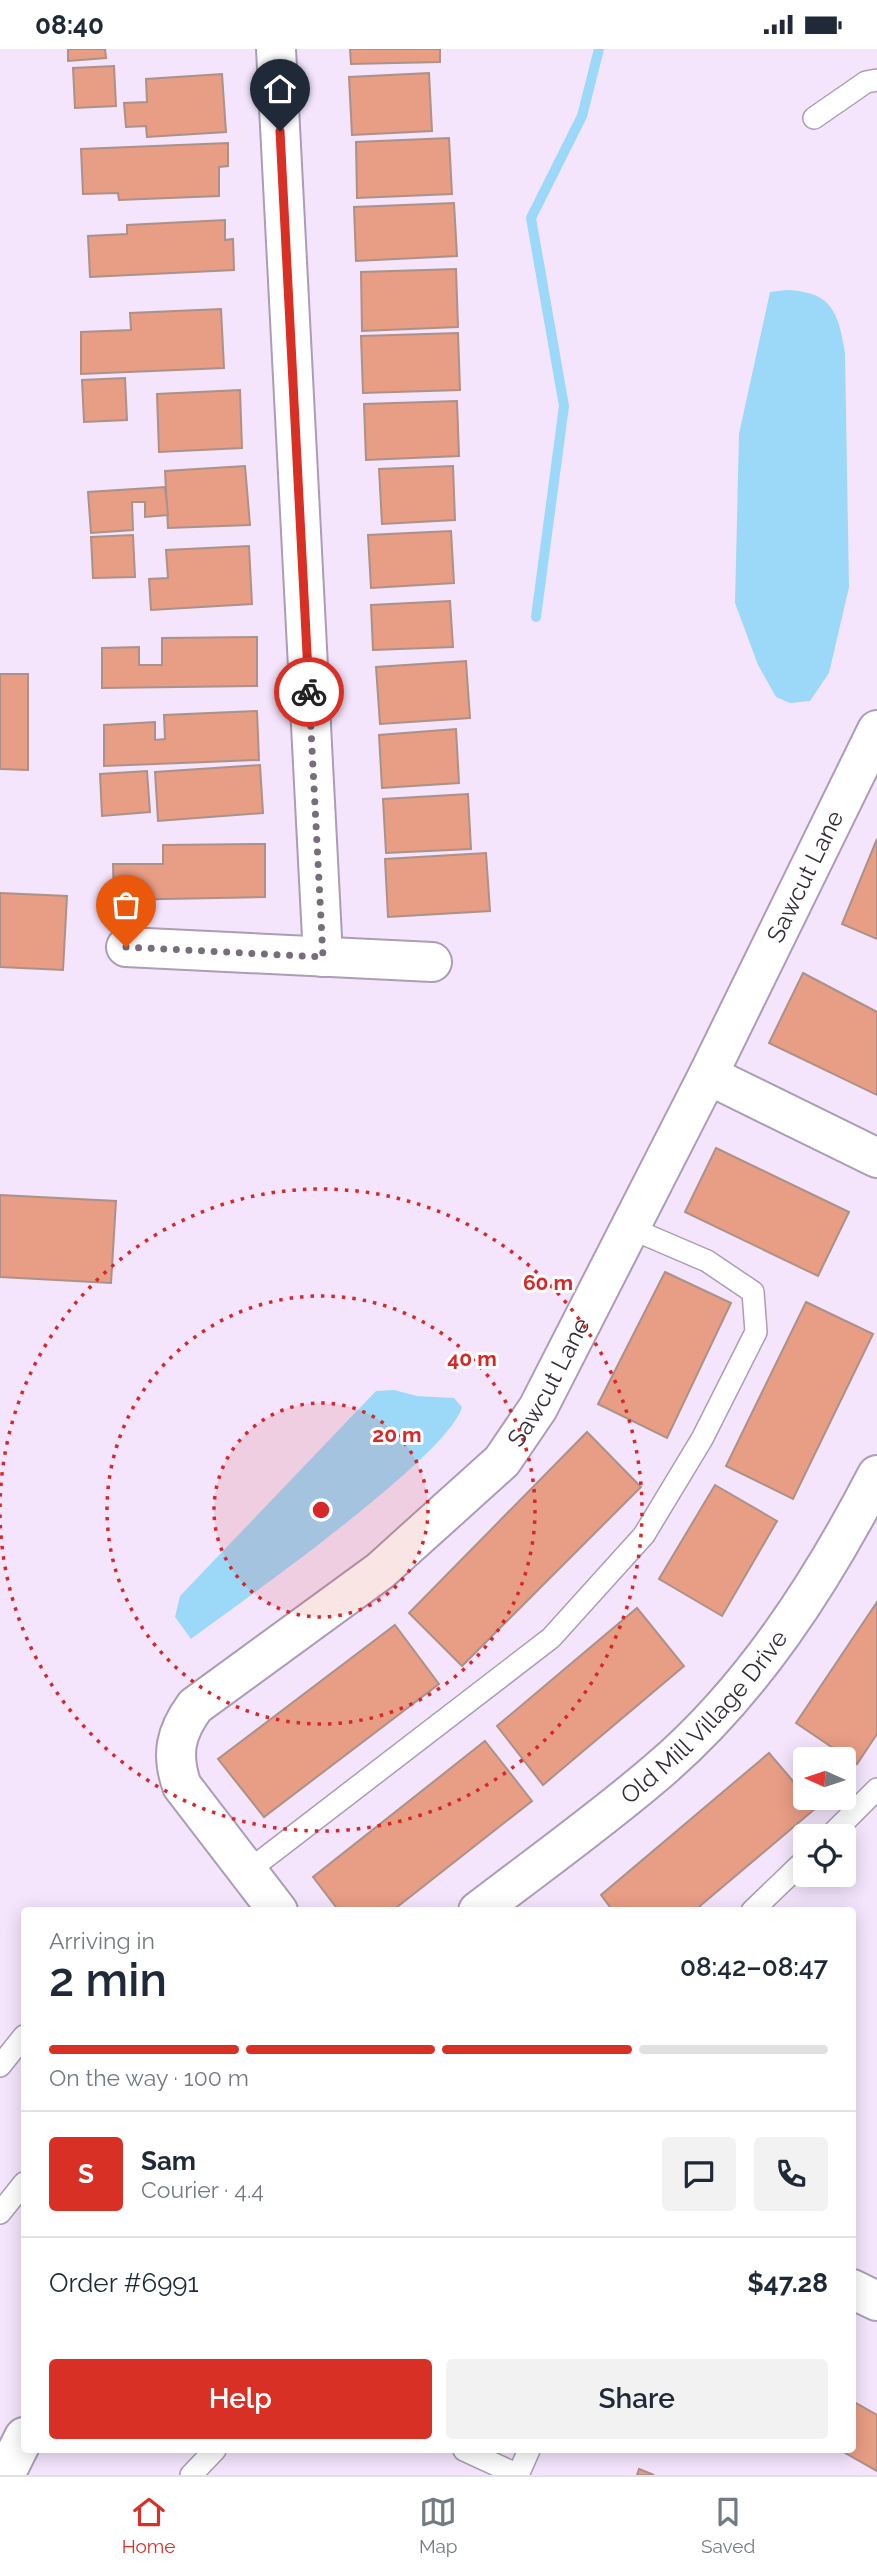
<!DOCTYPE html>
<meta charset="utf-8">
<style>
:root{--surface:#fff;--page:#f2f2f3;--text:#1f2937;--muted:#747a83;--line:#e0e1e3;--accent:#d93025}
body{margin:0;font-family:Raleway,sans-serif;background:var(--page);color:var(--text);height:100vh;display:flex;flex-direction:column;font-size:26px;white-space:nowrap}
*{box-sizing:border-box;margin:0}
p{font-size:23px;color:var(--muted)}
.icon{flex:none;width:38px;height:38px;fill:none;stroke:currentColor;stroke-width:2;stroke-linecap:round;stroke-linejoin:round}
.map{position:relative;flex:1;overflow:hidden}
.drawer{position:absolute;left:21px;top:1858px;width:835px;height:546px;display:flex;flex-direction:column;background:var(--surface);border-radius:7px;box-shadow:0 4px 18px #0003}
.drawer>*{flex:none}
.needle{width:46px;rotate:273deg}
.controls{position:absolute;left:793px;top:1698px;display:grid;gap:14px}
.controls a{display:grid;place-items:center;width:63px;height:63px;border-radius:7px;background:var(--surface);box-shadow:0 4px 18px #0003;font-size:35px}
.pin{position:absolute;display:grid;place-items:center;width:60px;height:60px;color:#fff;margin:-72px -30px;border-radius:50% 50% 50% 0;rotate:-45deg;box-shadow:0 0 7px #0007}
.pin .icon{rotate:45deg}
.courier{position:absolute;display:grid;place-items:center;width:70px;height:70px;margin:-35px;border:5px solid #d93025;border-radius:50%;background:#fff;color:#222;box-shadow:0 2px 9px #0007}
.overview em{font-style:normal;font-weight:600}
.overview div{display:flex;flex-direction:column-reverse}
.overview{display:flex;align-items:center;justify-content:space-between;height:119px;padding:0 28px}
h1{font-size:46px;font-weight:600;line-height:52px}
.bar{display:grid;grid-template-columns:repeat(4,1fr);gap:10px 7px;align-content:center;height:84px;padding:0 28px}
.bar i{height:9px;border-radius:5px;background:var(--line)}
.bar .current{background:var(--accent)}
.bar p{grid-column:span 4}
.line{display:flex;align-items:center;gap:18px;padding:0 28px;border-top:2px solid var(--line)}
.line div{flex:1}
.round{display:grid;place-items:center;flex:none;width:74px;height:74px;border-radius:7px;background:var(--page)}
.action{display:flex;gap:14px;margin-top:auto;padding:14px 28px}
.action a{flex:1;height:80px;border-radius:7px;background:var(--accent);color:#fff;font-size:28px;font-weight:600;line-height:80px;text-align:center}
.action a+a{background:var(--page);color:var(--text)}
.status{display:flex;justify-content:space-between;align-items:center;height:49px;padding:0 35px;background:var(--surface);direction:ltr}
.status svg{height:19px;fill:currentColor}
.tabs{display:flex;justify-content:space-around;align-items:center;height:98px;border-top:2px solid var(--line);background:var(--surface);font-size:19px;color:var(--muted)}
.tabs a{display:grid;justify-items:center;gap:4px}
.tabs .current{color:var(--accent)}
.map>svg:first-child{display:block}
</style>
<div class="status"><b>08:40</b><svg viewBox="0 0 49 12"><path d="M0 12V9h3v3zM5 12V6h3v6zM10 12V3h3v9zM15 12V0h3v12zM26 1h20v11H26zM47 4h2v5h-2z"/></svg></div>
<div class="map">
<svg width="877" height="2426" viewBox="0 0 877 2426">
<rect width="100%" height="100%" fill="#f4e5fc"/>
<g fill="#9cd9f9">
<path d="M787 241C833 243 838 264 845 304L849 538 829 624 810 652 790 654 776 648 758 616 735 554 739 385 770 243Z"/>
<path d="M394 1341 417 1347 454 1349 462 1358C448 1408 242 1552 191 1590L175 1568 180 1547 376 1342Z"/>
</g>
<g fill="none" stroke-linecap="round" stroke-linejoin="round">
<path stroke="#9cd9f9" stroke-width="10" d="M536 568 564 357 531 169 582 67 599 0"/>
</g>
<g fill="#e89d85" stroke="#ac9188" stroke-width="2">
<path d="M68 0H105L106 9 68 12Z"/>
<path d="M350 0H440V13L351 15Z"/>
<path d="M114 17 116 57 75 59 73 19Z"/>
<path d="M429 24 432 82 352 86 349 28Z"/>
<path d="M222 25 226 83 147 88 146 77 126 78 124 54 147 53 146 30Z"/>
<path d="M449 89 452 145 357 149 356 93Z"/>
<path d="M228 94V117L219 118V147L119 151 118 144 83 145 81 100Z"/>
<path d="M454 154 457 207 356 212 354 158Z"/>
<path d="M225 171V191L233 190 234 221 90 228 88 187 127 185V176Z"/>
<path d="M456 220 458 278 362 282 361 223Z"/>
<path d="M221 260 224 319 81 325V283L131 281 130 264Z"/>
<path d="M458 284 460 341 363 344 361 287Z"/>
<path d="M125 329 127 371 84 373 82 331Z"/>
<path d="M240 341 242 399 159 403 157 345Z"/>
<path d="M457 352 459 407 366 411 364 355Z"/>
<path d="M245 417 250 476 168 479 165 422Z"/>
<path d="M453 417 455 471 382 475 379 420Z"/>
<path d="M165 438 168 466 145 468V453H132L133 481 91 484 88 443Z"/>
<path d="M451 482 454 534 371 539 368 486Z"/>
<path d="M133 486 135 528 93 529 91 488Z"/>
<path d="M249 497 252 555 151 561 149 530 168 529 166 501Z"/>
<path d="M450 552 453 598 373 601 371 556Z"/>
<path d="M257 588V637L102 639V599L139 598V616H162V589Z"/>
<path d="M466 612 470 669 380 675 376 618Z"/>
<path d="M0 625H28V721L0 720Z"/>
<path d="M257 662 259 711 104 717V676L155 673V691L165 690 164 666Z"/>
<path d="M456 680 459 734 382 739 379 686Z"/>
<path d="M260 716 263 764 158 772 155 723Z"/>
<path d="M147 722 150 763 102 767 100 725Z"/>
<path d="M468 745 471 800 386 804 383 750Z"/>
<path d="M877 790V890L842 875Z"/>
<path d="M265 795V848L114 851 113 815H163V796Z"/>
<path d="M486 804 490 862 388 868 385 810Z"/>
<path d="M0 844 67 847 63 921 0 918Z"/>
<path d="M803 924 877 963V1046L769 994Z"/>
<path d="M716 1099 849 1163 818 1227 685 1163Z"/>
<path d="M0 1146 116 1152 111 1234 0 1228Z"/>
<path d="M665 1223 731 1254 667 1389 598 1355Z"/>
<path d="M806 1253 873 1285 793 1450 726 1417Z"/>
<path d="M587 1383 641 1438 462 1617 409 1564Z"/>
<path d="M715 1436 777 1472 722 1567 659 1530Z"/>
<path d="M877 1553V1685L857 1715 796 1674Z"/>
<path d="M637 1559 684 1617 543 1736 497 1677Z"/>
<path d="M395 1576 439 1635 264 1768 218 1710Z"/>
<path d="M485 1692 532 1752 392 1862H339L313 1828Z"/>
<path d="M769 1704 816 1759 694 1862H613L601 1846Z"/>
<path d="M856 2354 877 2366V2422L840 2401H852V2362Z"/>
<path d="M639 2420 654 2426H637Z"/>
</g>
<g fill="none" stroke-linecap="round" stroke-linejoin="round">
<defs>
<g id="service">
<path d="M814 69 866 33 877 31"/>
<path d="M830 1787 877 1740"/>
<path d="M248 1822 551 1589 644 1486 702 1390 756 1283 753 1243 707 1212 630 1179"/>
<path d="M752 1862 805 1811"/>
<path d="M0 2017 24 1987"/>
<path d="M0 2164 24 2134"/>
<path d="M464 2401 518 2426"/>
<path d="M191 2426 215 2401"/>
<path d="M518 2426 529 2401"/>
</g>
<g id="minor">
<path d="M276 0 323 908"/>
<path d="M126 898 432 913"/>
<path d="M708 1026 877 1109"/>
<path id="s1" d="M278 1862 182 1737C171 1706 175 1684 195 1657L380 1522 502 1412 538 1359 708 1026 877 681"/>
<path id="s2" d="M478 1862C538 1816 601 1771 658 1722 752 1642 821 1534 877 1426"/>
<path d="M852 2240 877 2252"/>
<path d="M5 2426 24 2388"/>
</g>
</defs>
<use href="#service" stroke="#ab9db3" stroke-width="24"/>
<use href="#minor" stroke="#ab9db3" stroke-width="42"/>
<use href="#service" stroke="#fff" stroke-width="21"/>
<use href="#minor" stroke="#fff" stroke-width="38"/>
</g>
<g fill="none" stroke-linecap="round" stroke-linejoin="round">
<path stroke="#776d7b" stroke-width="7" stroke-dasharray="0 12.6" d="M126 898 323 908 309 643"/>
<path stroke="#d93025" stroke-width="9" d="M280 82 309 643"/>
</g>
<circle cx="321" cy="1461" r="107" fill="#d62828" fill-opacity=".12"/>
<g fill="none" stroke="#d62828" stroke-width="3.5" stroke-dasharray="3.5 7">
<circle cx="321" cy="1461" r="107"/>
<circle cx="321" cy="1461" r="214"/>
<path d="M0 1458A321 321 0 1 1 0 1464"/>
</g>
<g text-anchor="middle" stroke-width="6" stroke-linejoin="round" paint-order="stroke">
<g font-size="24" fill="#332d36" stroke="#fff">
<text dy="8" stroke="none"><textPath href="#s1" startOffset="1295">Sawcut Lane</textPath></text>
<text dy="8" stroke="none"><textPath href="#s1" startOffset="728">Sawcut Lane</textPath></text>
<text dy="8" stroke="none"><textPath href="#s2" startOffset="299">Old Mill Village Drive</textPath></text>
</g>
</g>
<circle cx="321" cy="1461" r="10" fill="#d62828" stroke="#fff" stroke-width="3.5"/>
<g font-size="21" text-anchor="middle" font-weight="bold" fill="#d62828" stroke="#fff" stroke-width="6" stroke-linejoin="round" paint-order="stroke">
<text x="548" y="1241">60 m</text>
<text x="472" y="1317">40 m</text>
<text x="397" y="1393">20 m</text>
</g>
</svg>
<div class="controls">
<a><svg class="needle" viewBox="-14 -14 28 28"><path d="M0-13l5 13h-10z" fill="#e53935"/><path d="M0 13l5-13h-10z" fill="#747a83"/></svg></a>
<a><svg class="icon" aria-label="locate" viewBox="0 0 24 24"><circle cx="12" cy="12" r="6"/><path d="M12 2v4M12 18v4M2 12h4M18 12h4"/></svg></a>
</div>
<div class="pin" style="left:126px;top:898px;background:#ea580c"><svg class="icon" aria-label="bag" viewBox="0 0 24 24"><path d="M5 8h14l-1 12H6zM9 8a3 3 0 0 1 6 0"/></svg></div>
<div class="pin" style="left:280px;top:82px;background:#1f2937"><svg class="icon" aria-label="home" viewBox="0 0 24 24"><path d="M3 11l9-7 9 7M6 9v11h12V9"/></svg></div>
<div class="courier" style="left:309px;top:643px"><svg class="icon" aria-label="bike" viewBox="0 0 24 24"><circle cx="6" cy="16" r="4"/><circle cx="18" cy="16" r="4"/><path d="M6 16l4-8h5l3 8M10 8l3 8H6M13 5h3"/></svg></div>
<section class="drawer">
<div class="overview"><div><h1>2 min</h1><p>Arriving in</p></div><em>08:42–08:47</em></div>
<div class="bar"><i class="current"></i><i class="current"></i><i class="current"></i><i></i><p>On the way · 100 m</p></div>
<div class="line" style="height:126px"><b class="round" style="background:var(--accent);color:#fff">S</b><div><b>Sam</b><p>Courier · 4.4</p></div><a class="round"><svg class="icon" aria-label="chat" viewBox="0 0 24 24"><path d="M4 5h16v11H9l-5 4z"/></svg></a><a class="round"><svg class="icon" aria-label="phone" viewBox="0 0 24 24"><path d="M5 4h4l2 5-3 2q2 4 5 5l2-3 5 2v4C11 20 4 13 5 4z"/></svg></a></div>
<div class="line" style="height:91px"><div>Order #6991</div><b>$47.28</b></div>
<div class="action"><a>Help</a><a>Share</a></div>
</section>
</div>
<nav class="tabs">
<a class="current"><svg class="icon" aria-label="home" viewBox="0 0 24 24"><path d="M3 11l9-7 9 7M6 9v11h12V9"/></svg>Home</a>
<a><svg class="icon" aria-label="map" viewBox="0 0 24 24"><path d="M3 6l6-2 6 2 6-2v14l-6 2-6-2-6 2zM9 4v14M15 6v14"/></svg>Map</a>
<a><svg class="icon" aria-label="saved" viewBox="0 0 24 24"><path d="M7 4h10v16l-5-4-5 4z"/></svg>Saved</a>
</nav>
